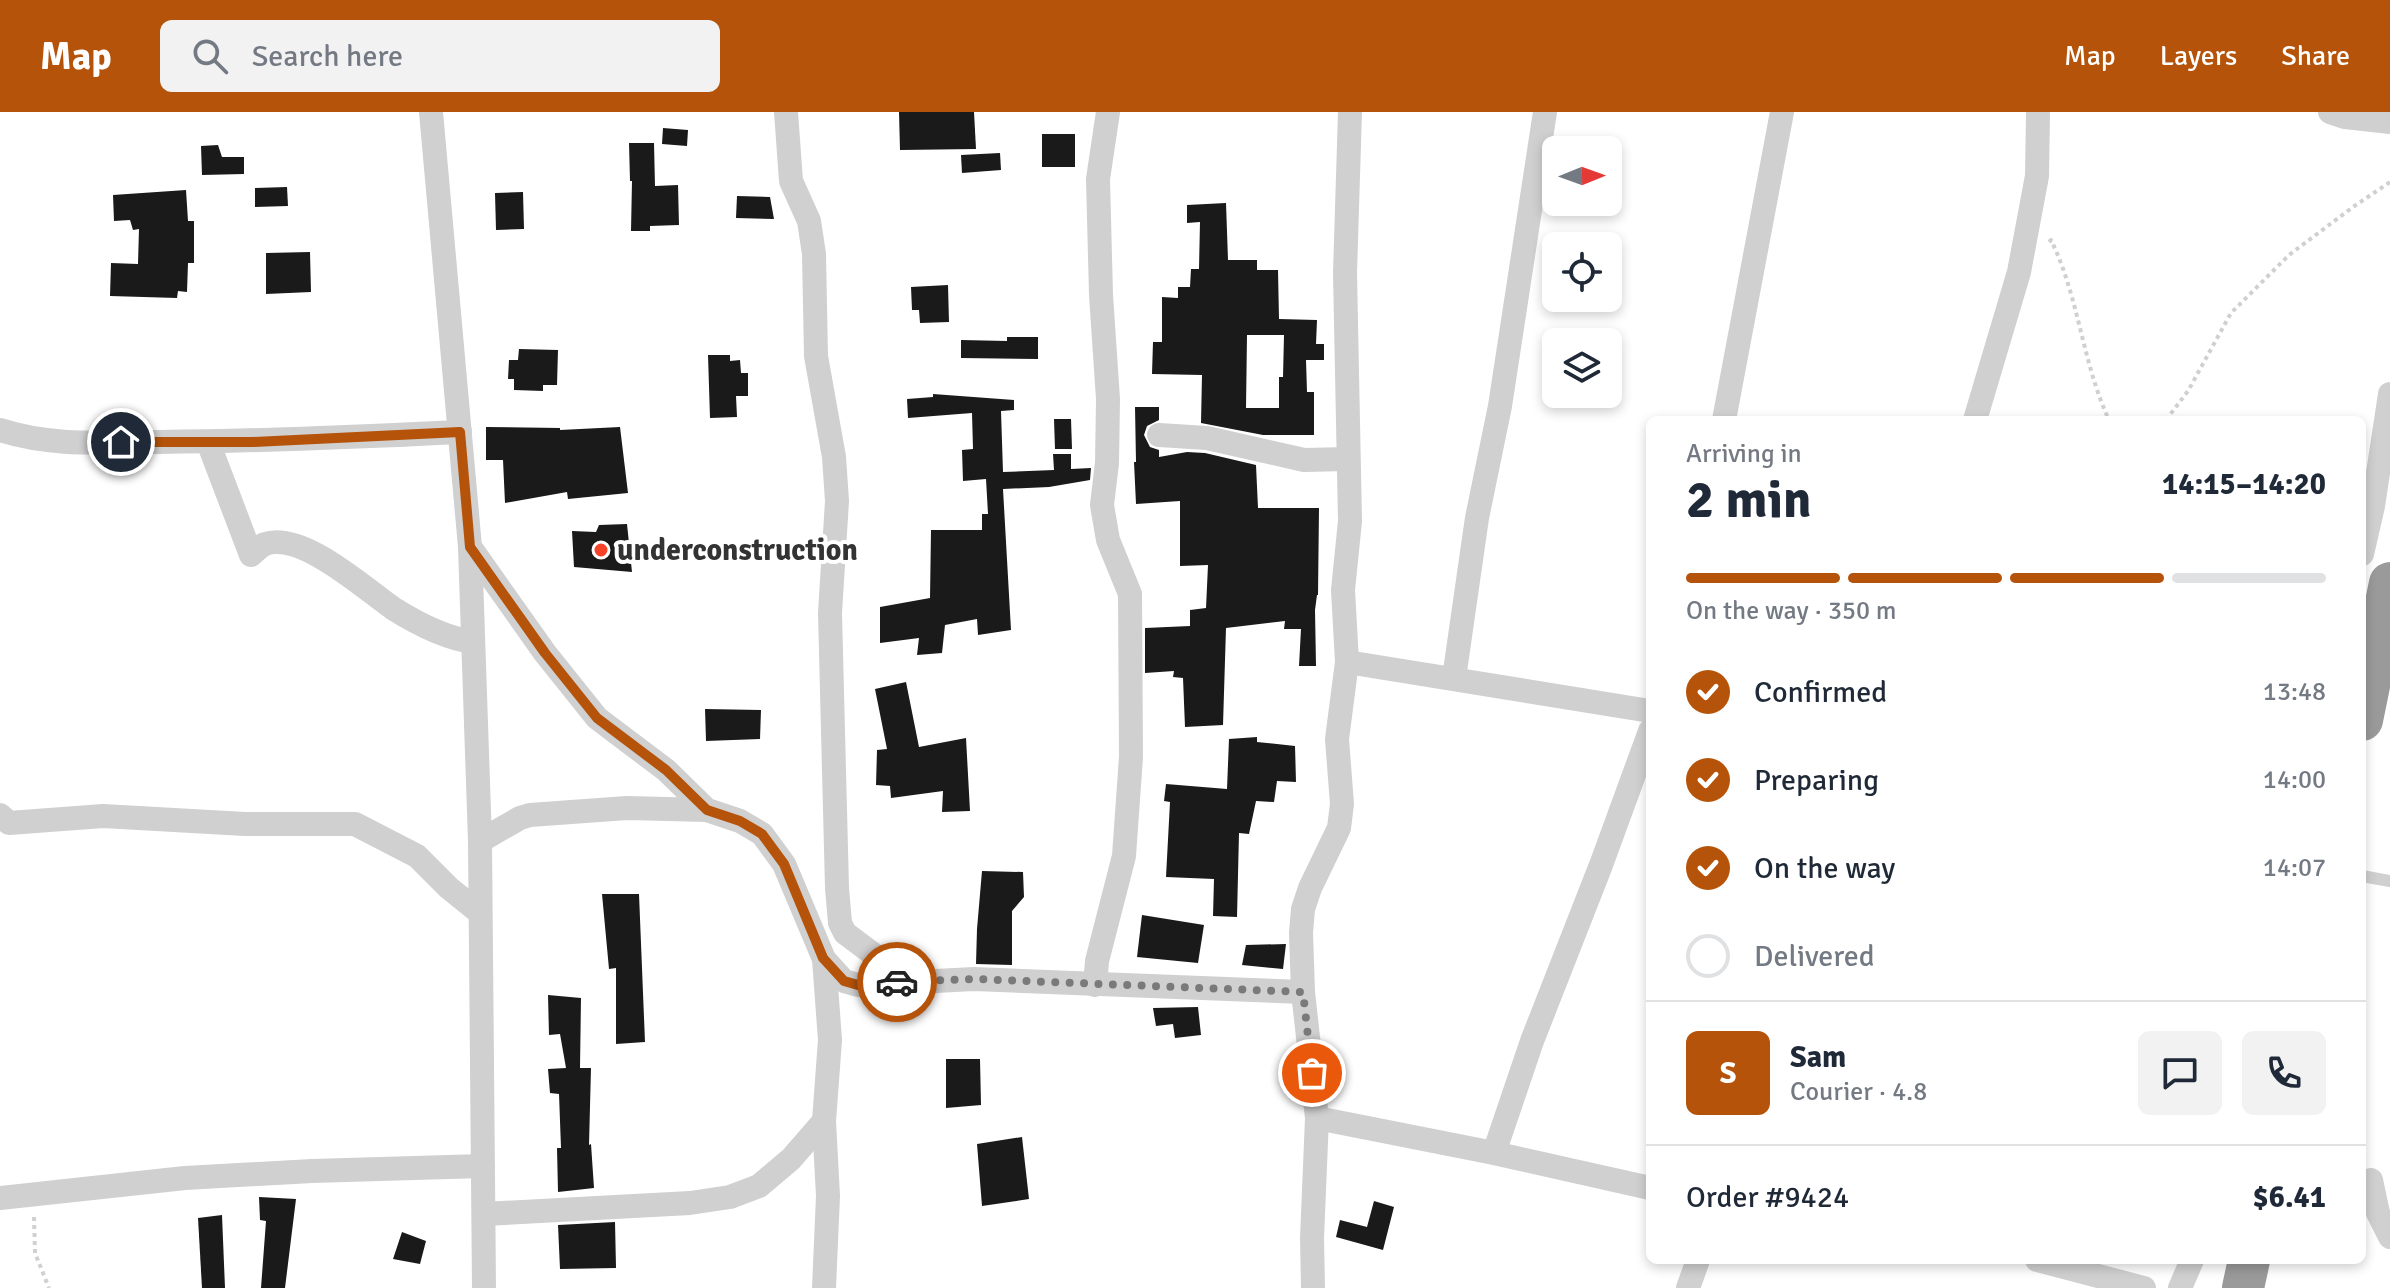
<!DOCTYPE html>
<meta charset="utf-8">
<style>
:root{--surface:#fff;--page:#f2f2f3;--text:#1f2937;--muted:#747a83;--line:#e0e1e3;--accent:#b45309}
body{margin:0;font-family:Signika,sans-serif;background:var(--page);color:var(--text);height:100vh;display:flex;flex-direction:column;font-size:30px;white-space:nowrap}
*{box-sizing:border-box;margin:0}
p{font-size:26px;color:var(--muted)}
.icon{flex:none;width:44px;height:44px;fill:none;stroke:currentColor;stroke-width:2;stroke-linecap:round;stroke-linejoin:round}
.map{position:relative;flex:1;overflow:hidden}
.drawer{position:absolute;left:1646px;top:304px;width:720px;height:848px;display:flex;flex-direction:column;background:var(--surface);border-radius:12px;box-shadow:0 4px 12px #0003}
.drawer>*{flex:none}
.needle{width:52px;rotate:89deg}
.tools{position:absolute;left:1542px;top:24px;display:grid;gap:16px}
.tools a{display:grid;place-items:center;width:80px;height:80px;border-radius:12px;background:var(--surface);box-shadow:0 4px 12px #0003;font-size:40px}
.pin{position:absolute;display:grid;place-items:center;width:68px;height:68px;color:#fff;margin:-34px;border:4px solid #fff;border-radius:50%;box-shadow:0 2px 8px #0007}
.courier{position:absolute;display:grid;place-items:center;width:80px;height:80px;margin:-40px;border:6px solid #b45309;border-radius:50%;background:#fff;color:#222;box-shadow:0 2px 10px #0007}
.headline em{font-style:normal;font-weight:700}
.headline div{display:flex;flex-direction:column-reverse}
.headline{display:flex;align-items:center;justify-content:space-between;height:136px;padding:0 40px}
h1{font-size:52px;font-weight:700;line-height:60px}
.bar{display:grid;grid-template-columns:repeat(4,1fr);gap:12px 8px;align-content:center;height:96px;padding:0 40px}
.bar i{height:10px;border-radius:6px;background:var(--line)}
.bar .on{background:var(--accent)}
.bar p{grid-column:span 4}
.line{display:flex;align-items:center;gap:20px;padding:0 40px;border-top:2px solid var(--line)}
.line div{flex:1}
.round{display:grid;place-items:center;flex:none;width:84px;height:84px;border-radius:12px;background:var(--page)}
ol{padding:0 40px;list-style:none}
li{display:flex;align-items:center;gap:24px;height:88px}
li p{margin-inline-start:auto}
li .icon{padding:8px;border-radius:50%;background:var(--accent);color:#fff;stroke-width:4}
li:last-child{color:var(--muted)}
li i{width:44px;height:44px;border:4px solid var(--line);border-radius:50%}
header{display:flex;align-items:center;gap:48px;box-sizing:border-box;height:112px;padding:0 40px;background:var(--accent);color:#fff}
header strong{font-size:38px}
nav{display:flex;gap:44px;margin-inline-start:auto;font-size:28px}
.search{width:560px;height:72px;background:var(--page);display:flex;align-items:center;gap:20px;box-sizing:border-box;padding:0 28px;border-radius:12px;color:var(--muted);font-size:30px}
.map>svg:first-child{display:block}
</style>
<header>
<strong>Map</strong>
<div class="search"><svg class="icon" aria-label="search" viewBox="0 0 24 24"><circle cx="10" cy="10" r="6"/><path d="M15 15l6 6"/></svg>Search here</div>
<nav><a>Map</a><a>Layers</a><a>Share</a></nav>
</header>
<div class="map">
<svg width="2390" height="1176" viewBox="0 0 2390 1176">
<rect width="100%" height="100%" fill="#fff"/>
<g fill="#1a1a1a" fill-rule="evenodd">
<path d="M899 0H974L976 37 900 38Z"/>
<path d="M663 16 688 18 687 34 662 32Z"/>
<rect x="1042" y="22" width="33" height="33"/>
<path d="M629 31H654L655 74 678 73 679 113 650 114V119H631L632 69H630Z"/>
<path d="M218 33 222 45H244V62L202 63 201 34Z"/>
<path d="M1000 41 1001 58 962 61 961 43Z"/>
<path d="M287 75 288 94 255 95V76Z"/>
<path d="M186 78 188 109H194V151H188L187 180 178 179 177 186 110 184 111 151 138 152 139 117 133 118 130 108 114 109 113 83Z"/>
<path d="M523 80 524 117 496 118 495 81Z"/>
<path d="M737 84 770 85 774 107 736 106Z"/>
<path d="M1226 91 1228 148H1257V158H1278L1279 207 1317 208 1316 232H1324V248H1306L1307 280H1314V323H1263L1201 311 1202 263 1152 262 1153 230H1162V185L1178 186V175H1190L1191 157H1199L1200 110 1187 111V93ZM1247 223H1284L1283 265H1279V296H1246Z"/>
<path d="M310 140 311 180 266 182V141Z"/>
<path d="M948 173 949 210 920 211 919 198H912L911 175Z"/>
<path d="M1007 225H1038V247L961 246V228L1007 229Z"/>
<path d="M519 237 558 238 557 273H543V279L514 278V267H508L509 248H518Z"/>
<path d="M708 243H730V249L740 248 741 261H748V284H736L737 305 710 306Z"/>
<path d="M933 282 1014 288V298L1001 299 1003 360 1054 358 1053 342H1071V357L1091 356 1090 368 1049 375 1003 377 1011 518 978 523 977 507 945 513 942 541 917 543 919 526 880 531V495L930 486 931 418H982V402H988L986 367 963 369 962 338 973 337 972 301 908 306 907 287 933 285Z"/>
<path d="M1135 295H1159V308L1147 314 1144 323 1150 335 1159 338V345L1187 340 1205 341 1256 353 1258 396H1319L1318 483H1317L1315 498 1316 554H1299L1301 517H1284L1285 509 1226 516 1223 613 1185 615 1183 566 1173 565 1174 559 1145 561V516L1190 514V498L1206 496 1208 453 1180 454V389L1136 392 1134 350H1136Z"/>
<path d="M1054 307H1071L1072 337H1055Z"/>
<path d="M486 315 560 316V318L620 315 628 381 568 387 567 380 505 391 503 348H486Z"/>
<path d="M627 412 632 460 574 455 572 419 596 420 599 413Z"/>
<path d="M906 570 919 635 966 626 970 699 942 700 943 679 891 686 890 674 876 673 877 638 887 637 875 577Z"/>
<path d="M705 597 761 598 760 627 706 629Z"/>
<path d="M1257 625V630L1295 634 1296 670 1277 669 1274 690 1256 689 1249 722 1239 721 1237 805 1213 804 1214 767 1166 765 1170 690 1164 689 1166 672 1227 677 1229 627Z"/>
<path d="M982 759 1023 760 1024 785 1012 799V853L976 852 977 817Z"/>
<path d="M602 782H639L645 930 616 932V856L609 857Z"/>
<path d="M1142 803 1204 813 1198 851 1137 845Z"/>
<path d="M1286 832 1283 857 1242 853 1246 833Z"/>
<path d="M548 883 581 886 580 956H591L589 1033 591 1032 594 1076 558 1080 557 1036H561L559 982 550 981 548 957 566 956 560 922 549 923Z"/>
<path d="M1198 895 1201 923 1175 926 1173 912 1156 914 1153 896Z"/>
<path d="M946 947H980L981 993 946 996Z"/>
<path d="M1022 1025 1029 1087 982 1094 977 1032Z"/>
<path d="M259 1085 296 1087 285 1176H261L266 1109 260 1108Z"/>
<path d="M1374 1089 1394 1095 1383 1138 1336 1125 1340 1108 1367 1115Z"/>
<path d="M222 1103 225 1176H202L198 1106Z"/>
<path d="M615 1110 616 1156 560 1157 558 1113Z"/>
<path d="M402 1120 426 1129 420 1152 393 1147Z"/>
</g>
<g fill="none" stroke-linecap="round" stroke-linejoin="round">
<g stroke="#d0d0d0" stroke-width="4" stroke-dasharray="4 4" stroke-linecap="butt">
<path d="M2049 130 2051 128C2079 185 2082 250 2109 308"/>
<path d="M2166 308 2188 279 2231 201 2289 143 2353 95 2390 70"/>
<path d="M34 1105 35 1141 49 1176"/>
</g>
<path stroke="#d0d0d0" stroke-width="12" d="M2362 764 2390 769"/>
<g stroke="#d0d0d0" stroke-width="24">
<path d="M431 0 470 435 480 729 484 1176"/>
<path d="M786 0 791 69 809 109 814 142 816 244 834 345 837 389 830 501 837 776 840 811 845 821 909 869"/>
<path d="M2330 0 2345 5 2390 10"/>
<path d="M1724 308 1782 0"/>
<path d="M1975 308 2019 160 2037 64 2038 0"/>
<path d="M0 318C51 335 106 330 159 330 259 329 359 325 460 320"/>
<path d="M1159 323 1207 326 1304 348 1348 347"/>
<path d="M208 330 251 443C255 439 260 434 265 432 302 419 365 477 394 497 418 512 445 526 473 530"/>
<path d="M470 435 545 541 597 606 666 658 707 698 740 709 762 722 784 752 824 847 844 869 858 873 974 867 1303 880"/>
<path d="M2362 442 2373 394 2390 282"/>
<path d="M1347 550 1650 599"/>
<path d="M1454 566 1477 406 1500 294 1545 0"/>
<path d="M0 703 9 711 103 704 245 712H355L417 744 449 776 480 801"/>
<path d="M480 729 520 706 530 703 627 696 707 698"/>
<path d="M824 847 830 928 824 1009 828 1084 824 1176"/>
<path d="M1095 873 1097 849 1124 744 1131 645 1130 482 1108 428 1102 393 1107 351 1108 287 1101 183 1098 67 1108 0"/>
<path d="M1317 1006 1494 1041 1650 1076"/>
<path d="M1494 1041 1532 929 1601 753 1650 619"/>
<path d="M2371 1068 2378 1101 2390 1125"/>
<path d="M0 1086 185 1066 312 1059 483 1054"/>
<path d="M484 1102 690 1091 730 1085 759 1074 791 1047 824 1009"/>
<path d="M2037 1148 2144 1176"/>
<path d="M1313 1176 1312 1126 1317 1006 1303 880 1301 821 1303 797 1310 776 1339 716 1342 692 1337 627 1347 550 1343 478 1350 409 1345 161 1350 0"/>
<path d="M1688 1176 1698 1148"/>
<path d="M2180 1176 2192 1148"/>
</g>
<g stroke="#9a9a9a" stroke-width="42">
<path d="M2362 608 2390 471"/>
<path d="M2243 1176 2249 1148"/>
</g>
</g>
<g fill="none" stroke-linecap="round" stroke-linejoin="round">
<path stroke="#7a7a7a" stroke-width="8" stroke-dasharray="0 14.4" d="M897 870 974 867 1303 880 1312 961"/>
<path stroke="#b45309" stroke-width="10" d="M121 330H253L460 320 470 435 545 541 597 606 666 658 707 698 740 709 762 722 784 752 823 846 844 869 858 873 897 870"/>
</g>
<circle fill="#f5432a" stroke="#fff" stroke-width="3" cx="601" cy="438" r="8"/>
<g text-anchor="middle" stroke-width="8" stroke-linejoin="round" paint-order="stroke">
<g font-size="30" font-weight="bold" fill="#333" stroke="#fff" text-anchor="start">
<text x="617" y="448">underconstruction</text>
</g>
</g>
</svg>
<div class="tools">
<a><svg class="needle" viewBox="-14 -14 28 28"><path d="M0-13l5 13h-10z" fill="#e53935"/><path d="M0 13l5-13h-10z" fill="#747a83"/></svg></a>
<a><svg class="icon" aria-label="locate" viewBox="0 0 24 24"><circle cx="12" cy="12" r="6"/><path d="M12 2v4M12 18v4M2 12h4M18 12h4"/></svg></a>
<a><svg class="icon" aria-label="layers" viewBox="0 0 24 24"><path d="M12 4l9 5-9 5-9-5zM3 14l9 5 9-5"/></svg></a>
</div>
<div class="pin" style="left:1312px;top:961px;background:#ea580c"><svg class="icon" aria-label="bag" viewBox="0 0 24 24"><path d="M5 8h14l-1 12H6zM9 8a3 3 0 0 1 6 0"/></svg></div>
<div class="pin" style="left:121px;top:330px;background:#1f2937"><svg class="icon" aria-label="home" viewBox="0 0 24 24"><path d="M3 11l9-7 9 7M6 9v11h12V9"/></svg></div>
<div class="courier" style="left:897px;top:870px"><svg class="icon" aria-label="car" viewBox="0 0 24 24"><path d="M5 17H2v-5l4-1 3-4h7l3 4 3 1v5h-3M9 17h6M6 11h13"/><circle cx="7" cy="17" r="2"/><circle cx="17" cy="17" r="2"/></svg></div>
<section class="drawer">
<div class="headline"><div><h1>2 min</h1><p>Arriving in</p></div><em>14:15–14:20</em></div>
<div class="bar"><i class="on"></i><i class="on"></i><i class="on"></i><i></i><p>On the way · 350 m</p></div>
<ol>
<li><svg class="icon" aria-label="check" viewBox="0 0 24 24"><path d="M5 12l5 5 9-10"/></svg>Confirmed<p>13:48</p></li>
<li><svg class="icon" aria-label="check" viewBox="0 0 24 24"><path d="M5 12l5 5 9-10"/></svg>Preparing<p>14:00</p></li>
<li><svg class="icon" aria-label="check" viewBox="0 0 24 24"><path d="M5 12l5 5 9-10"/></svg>On the way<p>14:07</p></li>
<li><i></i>Delivered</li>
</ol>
<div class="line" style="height:144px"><b class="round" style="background:var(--accent);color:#fff">S</b><div><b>Sam</b><p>Courier · 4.8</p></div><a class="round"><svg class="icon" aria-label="chat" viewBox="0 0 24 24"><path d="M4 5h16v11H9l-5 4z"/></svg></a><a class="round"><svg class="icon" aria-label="phone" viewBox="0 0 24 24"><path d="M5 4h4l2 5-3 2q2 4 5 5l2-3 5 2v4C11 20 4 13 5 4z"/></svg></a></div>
<div class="line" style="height:104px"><div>Order #9424</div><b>$6.41</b></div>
</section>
</div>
